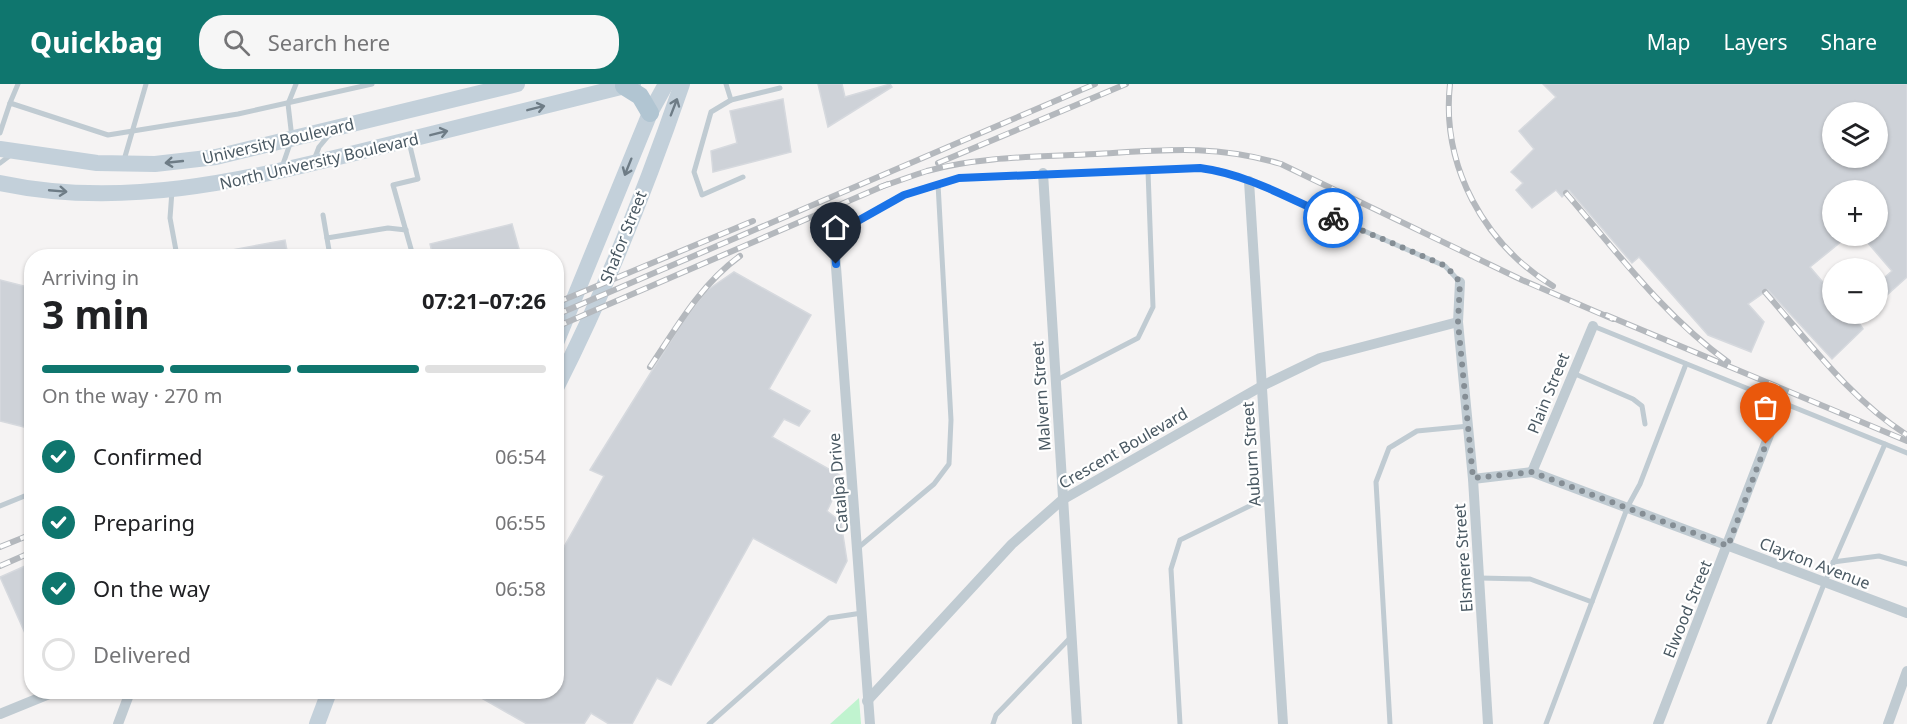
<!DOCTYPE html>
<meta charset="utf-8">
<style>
:root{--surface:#fff;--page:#f6f6f6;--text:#202124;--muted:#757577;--line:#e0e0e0;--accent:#0f766e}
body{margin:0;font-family:"Noto Sans",sans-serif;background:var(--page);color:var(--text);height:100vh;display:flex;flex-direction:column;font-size:22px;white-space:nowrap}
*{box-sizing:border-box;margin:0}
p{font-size:20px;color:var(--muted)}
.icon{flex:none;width:33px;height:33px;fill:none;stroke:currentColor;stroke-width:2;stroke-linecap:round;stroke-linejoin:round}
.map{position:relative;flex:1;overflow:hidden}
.drawer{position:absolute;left:24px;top:165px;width:540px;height:450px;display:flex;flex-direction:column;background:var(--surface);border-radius:24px;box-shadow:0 2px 4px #0004}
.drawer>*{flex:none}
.fabs{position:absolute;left:1822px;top:18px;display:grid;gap:12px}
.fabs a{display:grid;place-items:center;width:66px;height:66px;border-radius:50%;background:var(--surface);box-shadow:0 2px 4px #0004;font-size:30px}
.pin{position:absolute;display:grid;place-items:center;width:51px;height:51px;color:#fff;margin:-62px -26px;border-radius:50% 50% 50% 0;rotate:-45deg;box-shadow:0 0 6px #0007}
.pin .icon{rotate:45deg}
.courier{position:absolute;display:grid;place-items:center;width:60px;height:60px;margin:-30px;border:4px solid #1a73e8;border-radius:50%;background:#fff;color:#222;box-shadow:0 2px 8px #0007}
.headline em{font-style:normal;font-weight:700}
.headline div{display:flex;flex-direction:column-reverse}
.headline{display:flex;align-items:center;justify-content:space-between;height:102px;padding:0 18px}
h1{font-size:39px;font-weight:700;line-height:45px}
.bar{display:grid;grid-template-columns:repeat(4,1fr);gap:9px 6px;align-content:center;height:72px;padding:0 18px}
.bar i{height:8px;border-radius:4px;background:var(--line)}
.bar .selected{background:var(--accent)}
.bar p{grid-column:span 4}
ol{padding:0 18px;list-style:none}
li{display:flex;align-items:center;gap:18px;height:66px}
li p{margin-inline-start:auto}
li .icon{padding:6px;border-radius:50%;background:var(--accent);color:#fff;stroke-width:4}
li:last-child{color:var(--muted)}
li i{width:33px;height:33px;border:3px solid var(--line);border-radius:50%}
header{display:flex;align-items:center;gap:36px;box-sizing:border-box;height:84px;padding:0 30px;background:var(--accent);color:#fff}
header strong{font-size:28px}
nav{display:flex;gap:33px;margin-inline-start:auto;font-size:21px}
.search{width:420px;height:54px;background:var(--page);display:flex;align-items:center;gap:15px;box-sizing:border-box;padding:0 21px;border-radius:24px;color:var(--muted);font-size:22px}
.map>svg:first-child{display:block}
</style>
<header>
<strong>Quickbag</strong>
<div class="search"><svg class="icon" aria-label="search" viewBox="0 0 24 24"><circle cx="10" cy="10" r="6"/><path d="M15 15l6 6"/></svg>Search here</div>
<nav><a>Map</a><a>Layers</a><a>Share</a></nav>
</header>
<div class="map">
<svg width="1907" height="640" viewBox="0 0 1907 640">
<rect width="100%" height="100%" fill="#f5f3f3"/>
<path fill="#c0f3cf" d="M859 614 861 640H830Z"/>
<g fill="#ced2d8" stroke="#d6d9de" stroke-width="1.5" fill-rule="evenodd">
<path d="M818 0H842L845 13 890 0 892 3 828 43Z"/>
<path d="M1543 0H1907V193L1878 219V199L1892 187 1862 152H1878V106H1833V152H1848L1810 183 1833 210V230H1865L1857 236 1863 245 1832 275 1768 206 1748 220 1764 238 1751 268 1708 251 1639 173 1632 179 1569 106 1562 113 1556 106 1532 124 1516 106 1523 99 1511 88 1534 65 1519 47 1556 13ZM1833 28H1878V74H1833Z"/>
<path d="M783 15 791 68 713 88 711 67 737 59 730 27Z"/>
<path d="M512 140 521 172H433L430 160Z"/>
<path d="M285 156 288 172H226V167Z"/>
<path d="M734 188 811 231 769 305 810 327 799 342 784 335 772 353 843 393 827 427 841 438 847 477 836 499 753 454 671 601 657 594 632 640H609L591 629 584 640H527L471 608H556V477L604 392 590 386 683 237 706 207Z"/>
<path d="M0 196 32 204V345L0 337Z"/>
<path d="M32 479V565L0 493Z"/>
</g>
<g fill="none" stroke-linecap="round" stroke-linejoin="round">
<g stroke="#c0cbd2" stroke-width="5">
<path d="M726 0 731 16 780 4"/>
<path d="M731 16 711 28 694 88 702 111 743 93"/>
<path d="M10 19 18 0"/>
<path d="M0 49 10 19 108 51 238 30 372 0"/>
<path d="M409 58 418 95 393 101 413 172"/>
<path d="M124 76 146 0"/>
<path d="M314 76 319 63 329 51"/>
<path d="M0 79 12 70"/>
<path d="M282 83 292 54 288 20 296 0"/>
<path d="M172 107 170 134 177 172"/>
<path d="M323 131 330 172"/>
<path d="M327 154 388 144 406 146"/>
<path d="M834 156 847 143 904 111 959 94 1200 84 1219 86 1249 97 1445 182 1460 198"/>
<path d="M1593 242 1907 369"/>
<path d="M1573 289 1633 315 1642 322 1645 340"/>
<path d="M1057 296 1138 254 1153 223 1148 87"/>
<path d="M0 422 32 409"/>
<path d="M859 463 934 400 949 380 951 336 938 100"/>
<path d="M1833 478 1879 472 1907 480"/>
<path d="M1479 494 1530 495 1592 518"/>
<path d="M709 640 829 534 862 529"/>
<path d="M993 640 996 631 1071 553"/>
<path d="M1180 640 1171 485 1180 456 1268 413"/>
<path d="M1390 640 1376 398 1389 364 1417 347 1469 342"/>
<path d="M1546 640 1628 422 1640 400 1686 280"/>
<path d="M1769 640 1824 500 1885 360"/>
</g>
<g stroke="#c0cbd2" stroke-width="10">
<path d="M1043 89 1077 640"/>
<path d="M1249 97 1283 640"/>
<path d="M834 156 870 640"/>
<path d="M1460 198 1458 238 1473 395 1488 640"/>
<path d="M1532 388 1593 242"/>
<path d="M1473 395 1532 388 1907 529"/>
<path d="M867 617 1012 460 1062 416 1262 302 1320 274 1458 238"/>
<path d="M0 630 54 608"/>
<path d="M118 640 130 608"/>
<path d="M1658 640 1781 320"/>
<path d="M1888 640 1907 587"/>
</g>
<g stroke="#c3d0da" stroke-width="16">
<path d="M0 65 97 79 155 80 216 73 517 0"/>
<path d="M0 99C122 125 241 97 359 68 451 46 541 22 633 0"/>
<path d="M556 259 650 29 666 0"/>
<path d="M556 304C605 208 647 102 682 0"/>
<path d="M317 640 329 608"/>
</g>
<path stroke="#b1c5d2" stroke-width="18" d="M624 2 640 12 650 29"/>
<defs>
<g id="rail">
<path d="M1450 0C1441 82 1484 160 1553 202"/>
<path d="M938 79 1126 0"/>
<path d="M880 103C896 98 911 92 927 87 981 72 1040 73 1095 70 1164 66 1214 60 1281 80L1522 196 1613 235"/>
<path d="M1566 109C1617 168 1664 232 1728 278"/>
<path d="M1765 208C1809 258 1850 315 1907 351"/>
<path d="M556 219 753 137"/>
<path d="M556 231 1095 0"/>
<path d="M1606 231 1907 357"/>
<path d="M556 243 888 100"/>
<path d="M650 283C677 243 700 201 740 172"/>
<path d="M0 463 32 450"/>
<path d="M0 482 32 468"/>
</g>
</defs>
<use href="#rail" stroke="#b4b8bd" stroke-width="6"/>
<use href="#rail" stroke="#fff" stroke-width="4" stroke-dasharray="11" stroke-linecap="butt"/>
</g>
<defs><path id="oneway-shaft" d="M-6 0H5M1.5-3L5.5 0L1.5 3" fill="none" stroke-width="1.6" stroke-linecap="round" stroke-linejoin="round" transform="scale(1.5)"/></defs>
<g stroke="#6e7c86">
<use href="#oneway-shaft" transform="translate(674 23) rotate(-69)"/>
<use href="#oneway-shaft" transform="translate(536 24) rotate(-14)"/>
<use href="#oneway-shaft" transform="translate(439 49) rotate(-14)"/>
<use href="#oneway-shaft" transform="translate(174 78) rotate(174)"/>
<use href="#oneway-shaft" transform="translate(628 83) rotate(112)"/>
<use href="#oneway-shaft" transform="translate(58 107) rotate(5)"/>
</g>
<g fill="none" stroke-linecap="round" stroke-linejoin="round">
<path stroke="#858e95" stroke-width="6" stroke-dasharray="0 10.8" d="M1333 134 1446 182 1460 198 1458 238 1473 394 1532 388 1728 462 1766 360"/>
<path stroke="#1a73e8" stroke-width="8" d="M836 180 834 156 847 143 904 111 959 94 1200 84C1247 90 1290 115 1333 134"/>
</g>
<g text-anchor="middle" stroke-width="4.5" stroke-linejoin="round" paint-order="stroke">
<g font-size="16" fill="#495862" stroke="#fff">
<text transform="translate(278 57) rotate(-13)" y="6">University Boulevard</text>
<text transform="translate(319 77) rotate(-13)" y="6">North University Boulevard</text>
<text transform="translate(623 153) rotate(-68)" y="6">Shafor Street</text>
<text transform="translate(1548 309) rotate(-68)" y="6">Plain Street</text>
<text transform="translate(1041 312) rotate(-94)" y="6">Malvern Street</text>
<text transform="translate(1123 364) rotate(-30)" y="6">Crescent Boulevard</text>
<text transform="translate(1251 370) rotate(-94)" y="6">Auburn Street</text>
<text transform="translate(838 399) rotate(-95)" y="6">Catalpa Drive</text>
<text transform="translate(1463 474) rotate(-94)" y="6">Elsmere Street</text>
<text transform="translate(1815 479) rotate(21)" y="6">Clayton Avenue</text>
<text transform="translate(1687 525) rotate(-68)" y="6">Elwood Street</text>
</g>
</g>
</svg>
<div class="fabs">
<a><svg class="icon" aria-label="layers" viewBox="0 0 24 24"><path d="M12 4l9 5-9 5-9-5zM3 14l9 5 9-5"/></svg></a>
<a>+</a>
<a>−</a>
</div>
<div class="pin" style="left:1766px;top:360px;background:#ea580c"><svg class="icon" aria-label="bag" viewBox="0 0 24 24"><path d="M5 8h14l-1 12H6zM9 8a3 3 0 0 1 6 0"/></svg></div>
<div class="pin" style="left:836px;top:180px;background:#1f2937"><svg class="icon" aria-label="home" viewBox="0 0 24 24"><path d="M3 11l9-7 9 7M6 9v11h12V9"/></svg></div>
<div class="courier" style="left:1333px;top:134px"><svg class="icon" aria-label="bike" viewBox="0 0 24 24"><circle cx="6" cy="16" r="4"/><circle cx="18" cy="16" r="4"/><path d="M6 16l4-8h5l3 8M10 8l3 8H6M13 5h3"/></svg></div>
<section class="drawer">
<div class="headline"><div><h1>3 min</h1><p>Arriving in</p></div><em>07:21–07:26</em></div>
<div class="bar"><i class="selected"></i><i class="selected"></i><i class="selected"></i><i></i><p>On the way · 270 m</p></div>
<ol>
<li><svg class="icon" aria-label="check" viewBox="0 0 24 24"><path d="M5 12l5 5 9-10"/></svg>Confirmed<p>06:54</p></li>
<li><svg class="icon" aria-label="check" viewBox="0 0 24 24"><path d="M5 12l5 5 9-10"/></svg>Preparing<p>06:55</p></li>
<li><svg class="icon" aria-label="check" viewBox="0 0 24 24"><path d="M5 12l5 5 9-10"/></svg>On the way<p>06:58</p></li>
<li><i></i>Delivered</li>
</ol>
</section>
</div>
